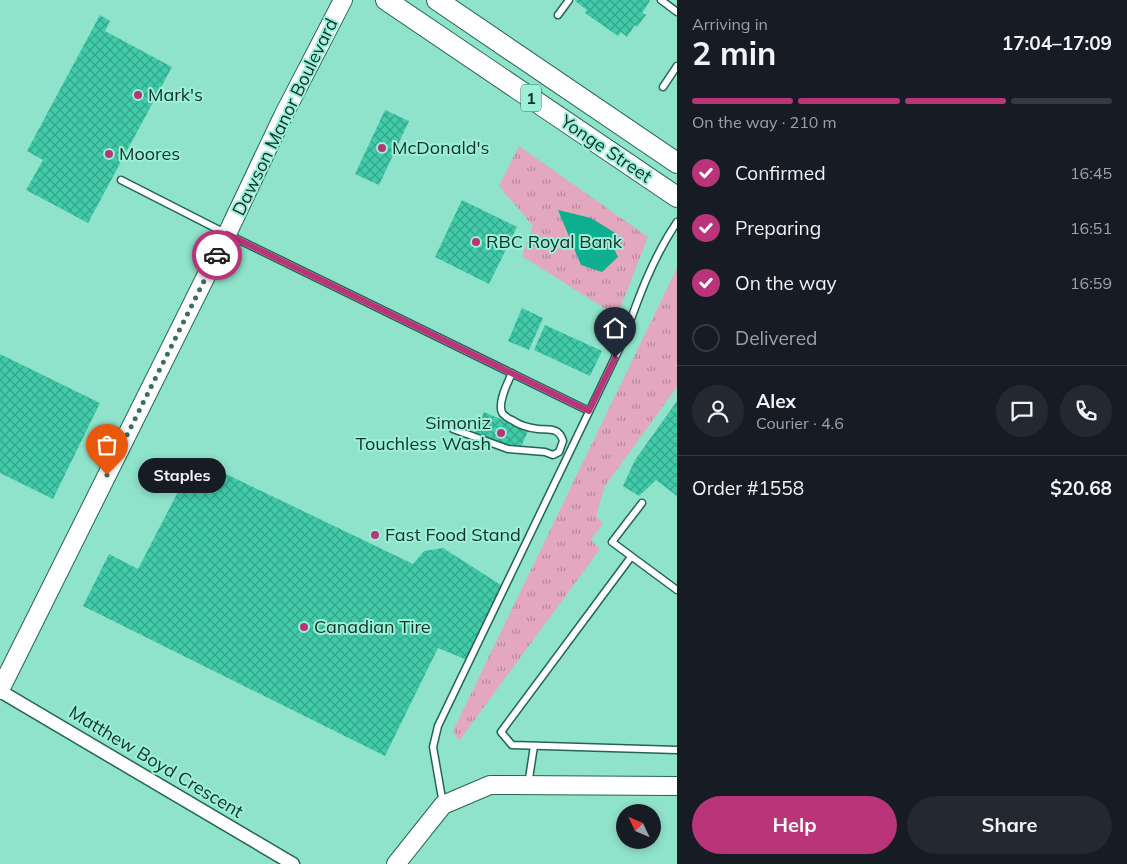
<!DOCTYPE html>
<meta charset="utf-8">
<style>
:root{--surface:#171b24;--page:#242831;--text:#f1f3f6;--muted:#9ea1a6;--line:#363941;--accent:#b93478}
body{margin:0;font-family:Mulish,sans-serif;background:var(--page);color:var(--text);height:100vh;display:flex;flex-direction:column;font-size:19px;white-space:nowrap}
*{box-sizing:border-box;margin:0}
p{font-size:16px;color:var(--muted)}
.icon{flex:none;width:28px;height:28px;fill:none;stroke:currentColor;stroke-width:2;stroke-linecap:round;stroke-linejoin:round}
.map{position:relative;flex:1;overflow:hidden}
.details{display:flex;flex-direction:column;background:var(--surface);width:450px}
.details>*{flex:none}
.needle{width:32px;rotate:314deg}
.controls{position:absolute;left:616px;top:804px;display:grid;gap:10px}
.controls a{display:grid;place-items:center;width:45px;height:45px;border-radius:50%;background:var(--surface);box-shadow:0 2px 8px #0003;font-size:25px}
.pin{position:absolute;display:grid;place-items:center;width:42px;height:42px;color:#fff;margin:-51px -21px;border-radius:50% 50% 50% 0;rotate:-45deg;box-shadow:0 0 5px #0007}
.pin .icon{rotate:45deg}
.courier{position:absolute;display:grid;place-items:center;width:50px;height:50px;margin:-25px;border:4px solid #b93478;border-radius:50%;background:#fff;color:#222;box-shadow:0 1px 6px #0007}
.bubble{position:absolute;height:35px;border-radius:18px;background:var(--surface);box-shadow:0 2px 8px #0003;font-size:16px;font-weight:700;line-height:35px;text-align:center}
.overview em{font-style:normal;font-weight:700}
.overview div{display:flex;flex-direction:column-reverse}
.overview{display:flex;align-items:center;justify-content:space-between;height:85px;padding:0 15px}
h1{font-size:32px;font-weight:700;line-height:38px}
.bar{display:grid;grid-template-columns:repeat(4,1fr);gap:8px 5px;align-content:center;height:60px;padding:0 15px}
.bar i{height:6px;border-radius:4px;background:var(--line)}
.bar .current{background:var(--accent)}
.bar p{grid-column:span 4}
.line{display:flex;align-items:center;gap:12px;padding:0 15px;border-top:1px solid var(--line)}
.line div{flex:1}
.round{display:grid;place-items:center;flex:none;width:52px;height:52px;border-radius:26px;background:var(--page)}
ol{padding:0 15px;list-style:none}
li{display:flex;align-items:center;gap:15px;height:55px}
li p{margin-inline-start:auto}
li .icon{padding:5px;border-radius:50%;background:var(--accent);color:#fff;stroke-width:4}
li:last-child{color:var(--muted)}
li i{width:28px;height:28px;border:2px solid var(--line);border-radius:50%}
.primary-button{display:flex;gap:10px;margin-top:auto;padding:10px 15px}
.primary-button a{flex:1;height:58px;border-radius:30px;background:var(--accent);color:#fff;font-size:20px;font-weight:700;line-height:58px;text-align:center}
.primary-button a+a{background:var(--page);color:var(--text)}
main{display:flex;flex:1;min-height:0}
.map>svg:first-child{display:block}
</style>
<main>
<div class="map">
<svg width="677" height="864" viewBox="0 0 677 864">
<defs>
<pattern id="grass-tufts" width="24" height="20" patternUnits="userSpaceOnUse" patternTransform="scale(1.25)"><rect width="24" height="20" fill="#e3a7be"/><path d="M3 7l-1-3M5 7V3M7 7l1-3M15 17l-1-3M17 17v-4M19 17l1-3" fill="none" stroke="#b6899a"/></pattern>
<pattern id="building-cross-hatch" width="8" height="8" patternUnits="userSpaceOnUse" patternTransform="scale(1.25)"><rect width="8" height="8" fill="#41cbaa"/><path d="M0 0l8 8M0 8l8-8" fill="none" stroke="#35a58a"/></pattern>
</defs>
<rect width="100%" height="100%" fill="#8fe3ca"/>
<g fill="url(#grass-tufts)">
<path d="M519 146 648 237 617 316 522 256 533 226 499 186Z"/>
<path d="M677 268V387L605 486 596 516 603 523 591 540 600 549 459 741 453 731Z"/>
</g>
<path fill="#0caf8f" d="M558 210 591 218 617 234 613 247 618 257 602 272 581 265Z"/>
<g fill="url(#building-cross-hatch)">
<path d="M576 0H649L650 1 642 13 646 15 637 27 635 25 627 37 621 32 618 36 585 13 587 10 575 1Z"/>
<path d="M100 15 110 21 105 31 172 67 88 223 26 190 43 160 27 151Z"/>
<path d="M385 110 409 121 379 185 355 174Z"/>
<path d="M462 200 517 227 489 284 435 257Z"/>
<path d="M522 308 543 318 529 350 508 341Z"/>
<path d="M545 325 602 351 590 376 534 350Z"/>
<path d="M0 354 100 403 53 499 0 473Z"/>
<path d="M677 401V496L656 480 639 496 623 486 635 460Z"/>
<path d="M484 412 528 431 518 454 474 434Z"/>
<path d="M195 459 413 564 424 551 443 548 504 587 467 660 438 648 385 756 83 606 109 554 138 569Z"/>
</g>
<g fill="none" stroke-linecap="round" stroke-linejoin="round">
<defs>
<g id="lane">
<path d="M661 0 677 12"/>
<path d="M558 15 569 0"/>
<path d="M663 87 677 66"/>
<path d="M121 180 227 234 589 411"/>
<path d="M453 429 508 449 545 452 553 455 559 452 563 441C559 427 549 430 538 429 529 428 519 425 512 420 509 419 505 416 503 414 496 405 508 382 512 373"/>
<path d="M642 503 612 542 677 590"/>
<path d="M631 557 501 732 512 745 677 750"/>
<path d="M528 785 534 746"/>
<path d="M443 804 433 747 438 726 623 341C638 299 652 259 677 222"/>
</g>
<path id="street" d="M0 691 293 864"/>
<g id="secondary">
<path d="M0 690 227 234 283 116 343 0"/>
<path d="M396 864 443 805 490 785 677 786"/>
</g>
<g id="primary">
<path d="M386 0 677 197"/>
<path d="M437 0 677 163"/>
</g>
</defs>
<use href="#lane" stroke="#236554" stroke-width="9"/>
<use href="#street" stroke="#236554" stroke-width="15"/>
<use href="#secondary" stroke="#236554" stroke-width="20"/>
<use href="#primary" stroke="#236554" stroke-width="22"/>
<use href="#lane" stroke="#fff" stroke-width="6"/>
<use href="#street" stroke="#fff" stroke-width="12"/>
<use href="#secondary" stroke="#fff" stroke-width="18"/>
<use href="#primary" stroke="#fff" stroke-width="20"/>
</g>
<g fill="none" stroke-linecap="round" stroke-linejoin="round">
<path stroke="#3a6f61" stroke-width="5" stroke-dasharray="0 9" d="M107 475 217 255"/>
<path stroke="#b93478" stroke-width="6" d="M217 255 227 234 589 411 615 358"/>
</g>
<g fill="#b93478" stroke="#9cf0d7" stroke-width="2">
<circle cx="138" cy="95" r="5"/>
<circle cx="382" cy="148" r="5"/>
<circle cx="109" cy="154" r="5"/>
<circle cx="476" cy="242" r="5"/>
<circle cx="501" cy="433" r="5"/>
<circle cx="375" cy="535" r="5"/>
<circle cx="304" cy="627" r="5"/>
</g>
<g text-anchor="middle" stroke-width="4" stroke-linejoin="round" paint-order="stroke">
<rect fill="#9cf0d7" stroke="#376a5c" stroke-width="1" x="521" y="84.5" width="20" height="27" rx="4"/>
<g font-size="16" font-weight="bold" fill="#0c3128">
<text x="531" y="104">1</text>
</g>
<g font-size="18" fill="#0c3128" stroke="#9cf0d7" text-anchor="start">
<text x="148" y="101">Mark's</text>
<text x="392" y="154">McDonald's</text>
<text x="119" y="160">Moores</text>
<text x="486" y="248">RBC Royal Bank</text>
<text x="491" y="429" text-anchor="end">Simoniz<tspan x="491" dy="21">Touchless Wash</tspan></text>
<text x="385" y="541">Fast Food Stand</text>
<text x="314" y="633">Canadian Tire</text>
</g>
<g font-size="18" fill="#0c3128" stroke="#9cf0d7">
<text transform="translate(285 117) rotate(-64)" y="6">Dawson Manor Boulevard</text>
<text transform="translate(606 149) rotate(34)" y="6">Yonge Street</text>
<text transform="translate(156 762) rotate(31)" y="6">Matthew Boyd Crescent</text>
</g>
</g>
</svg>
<div class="controls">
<a><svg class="needle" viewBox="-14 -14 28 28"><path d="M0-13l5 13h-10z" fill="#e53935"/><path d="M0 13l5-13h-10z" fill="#9ea1a6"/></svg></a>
</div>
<div class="pin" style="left:107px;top:475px;background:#ea580c"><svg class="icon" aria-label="bag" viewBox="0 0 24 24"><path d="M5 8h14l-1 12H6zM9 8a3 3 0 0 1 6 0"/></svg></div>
<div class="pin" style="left:615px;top:358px;background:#1f2937"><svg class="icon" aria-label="home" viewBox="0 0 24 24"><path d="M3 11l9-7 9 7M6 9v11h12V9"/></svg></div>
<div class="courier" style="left:217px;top:255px"><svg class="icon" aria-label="car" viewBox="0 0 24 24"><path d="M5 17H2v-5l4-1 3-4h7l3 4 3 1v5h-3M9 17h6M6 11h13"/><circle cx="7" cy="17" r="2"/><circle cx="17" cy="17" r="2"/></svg></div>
<div class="bubble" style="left:138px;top:458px;width:88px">Staples</div>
</div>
<section class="details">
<div class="overview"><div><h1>2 min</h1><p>Arriving in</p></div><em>17:04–17:09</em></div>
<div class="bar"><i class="current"></i><i class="current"></i><i class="current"></i><i></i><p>On the way · 210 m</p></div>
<ol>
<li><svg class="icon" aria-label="check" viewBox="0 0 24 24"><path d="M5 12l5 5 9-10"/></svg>Confirmed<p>16:45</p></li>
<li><svg class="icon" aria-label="check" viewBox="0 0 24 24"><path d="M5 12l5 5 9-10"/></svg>Preparing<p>16:51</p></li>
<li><svg class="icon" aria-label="check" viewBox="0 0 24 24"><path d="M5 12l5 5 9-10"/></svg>On the way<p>16:59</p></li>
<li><i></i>Delivered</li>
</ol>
<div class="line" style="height:90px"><a class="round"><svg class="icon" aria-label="person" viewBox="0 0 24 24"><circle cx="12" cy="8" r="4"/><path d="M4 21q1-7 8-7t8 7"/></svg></a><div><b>Alex</b><p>Courier · 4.6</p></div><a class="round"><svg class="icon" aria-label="chat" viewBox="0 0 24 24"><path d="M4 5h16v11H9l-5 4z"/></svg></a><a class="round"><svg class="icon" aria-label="phone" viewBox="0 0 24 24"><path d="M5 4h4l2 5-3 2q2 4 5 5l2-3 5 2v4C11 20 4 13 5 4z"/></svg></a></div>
<div class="line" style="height:65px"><div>Order #1558</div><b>$20.68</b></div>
<div class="primary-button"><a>Help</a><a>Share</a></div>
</section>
</main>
